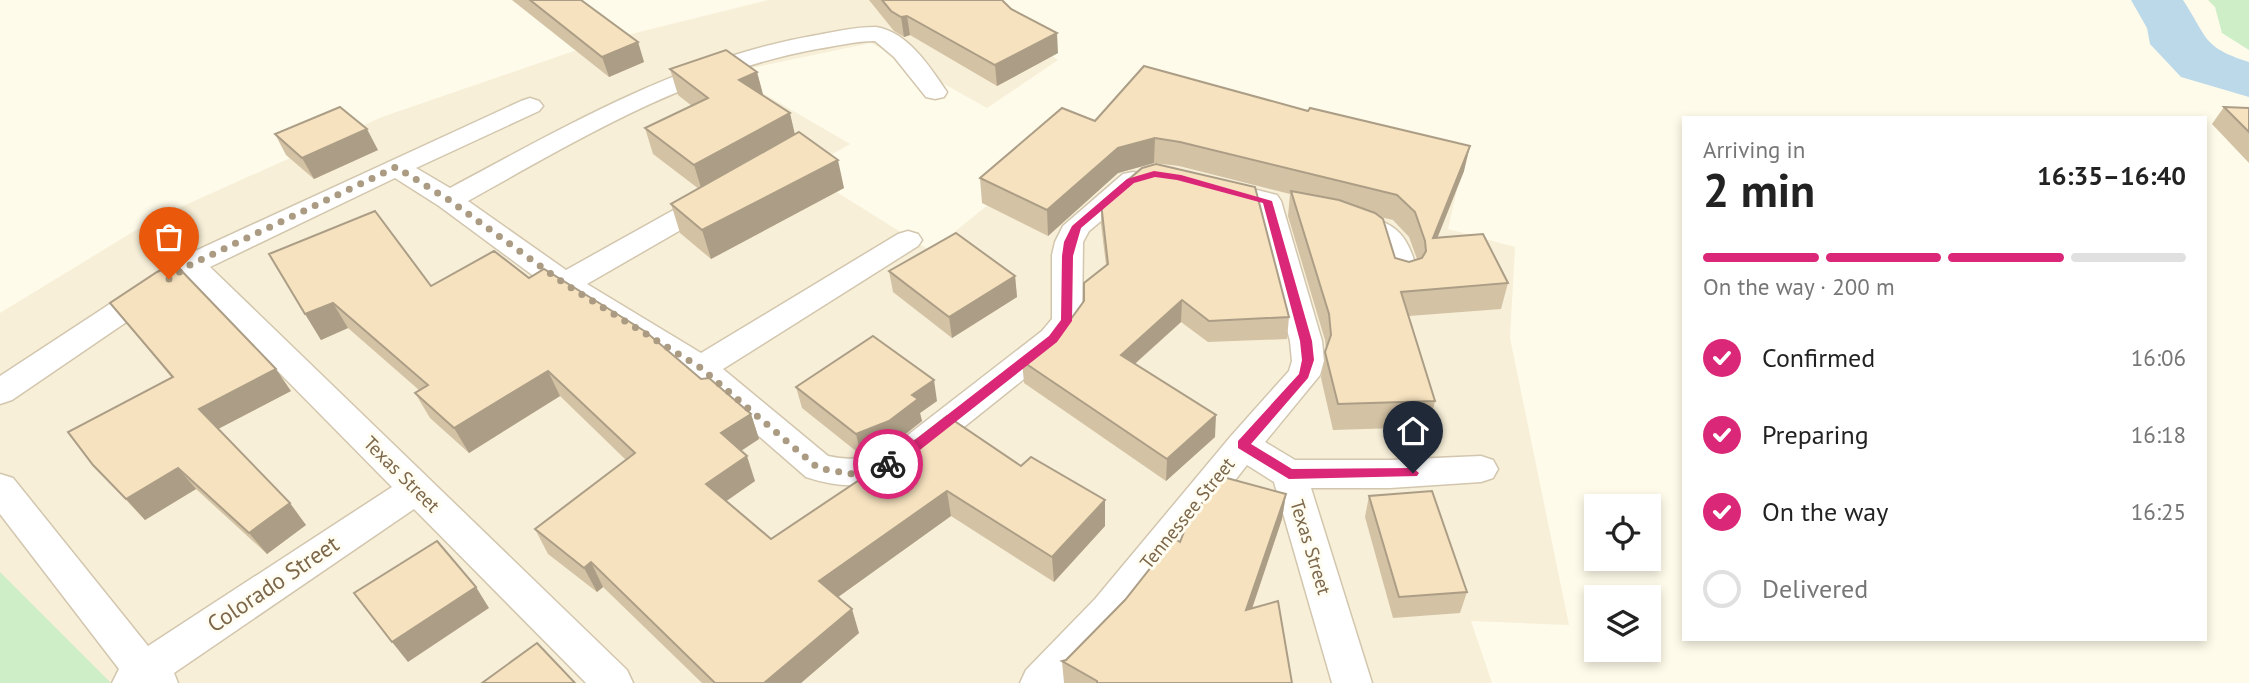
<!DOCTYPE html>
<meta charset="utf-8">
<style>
:root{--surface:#fff;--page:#f2f2f2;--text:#222;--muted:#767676;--line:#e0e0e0;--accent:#db2777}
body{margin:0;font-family:"PT Sans",sans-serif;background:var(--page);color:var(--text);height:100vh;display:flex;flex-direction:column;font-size:26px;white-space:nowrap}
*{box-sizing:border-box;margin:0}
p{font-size:23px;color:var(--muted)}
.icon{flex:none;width:38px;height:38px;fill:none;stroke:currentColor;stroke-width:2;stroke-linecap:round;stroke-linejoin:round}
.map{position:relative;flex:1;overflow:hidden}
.panel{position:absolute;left:1682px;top:116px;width:525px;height:525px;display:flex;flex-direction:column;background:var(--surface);border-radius:0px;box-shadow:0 4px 10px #0003}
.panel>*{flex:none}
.buttons{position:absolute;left:1584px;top:494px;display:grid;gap:14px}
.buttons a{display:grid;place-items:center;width:77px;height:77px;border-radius:0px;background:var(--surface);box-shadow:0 4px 10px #0003;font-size:35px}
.pin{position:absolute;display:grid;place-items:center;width:60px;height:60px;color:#fff;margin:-72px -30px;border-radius:50% 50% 50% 0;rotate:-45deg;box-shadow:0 0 7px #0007}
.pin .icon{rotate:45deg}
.courier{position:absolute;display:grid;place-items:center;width:70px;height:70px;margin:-35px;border:5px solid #db2777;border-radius:50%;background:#fff;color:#222;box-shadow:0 2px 9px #0007}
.summary em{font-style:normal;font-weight:700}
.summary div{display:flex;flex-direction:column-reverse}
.summary{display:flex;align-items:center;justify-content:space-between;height:119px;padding:0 21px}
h1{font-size:46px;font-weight:700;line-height:52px}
.bar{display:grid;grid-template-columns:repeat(4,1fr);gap:10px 7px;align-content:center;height:84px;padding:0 21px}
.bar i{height:9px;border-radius:5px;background:var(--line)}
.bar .on{background:var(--accent)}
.bar p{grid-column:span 4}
ol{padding:0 21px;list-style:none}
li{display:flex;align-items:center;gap:21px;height:77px}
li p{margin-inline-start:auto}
li .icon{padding:7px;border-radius:50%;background:var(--accent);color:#fff;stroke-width:4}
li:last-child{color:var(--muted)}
li i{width:38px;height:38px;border:4px solid var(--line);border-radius:50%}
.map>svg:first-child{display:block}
</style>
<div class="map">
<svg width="2249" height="683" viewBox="0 0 2249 683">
<rect width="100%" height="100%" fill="#fefbea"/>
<path fill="#f7efd8" d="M768 0H971L1058 60 987 108 871 43 728 73 850 144 803 171 931 251 1125 94 1457 190 1448 229 1515 247 1510 338 1569 625 1471 621 1492 683H0V313L154 219 382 117 603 41Z"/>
<g fill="#cdeec6">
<path d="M2208 0H2249V50L2222 33 2215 7Z"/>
<path d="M0 572 111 683H0Z"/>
</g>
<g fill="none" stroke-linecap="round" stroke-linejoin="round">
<path fill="#bcd9ea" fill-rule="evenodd" d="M2131 0H2183C2208 38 2202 47 2249 62V97L2181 77 2150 44 2147 28Z"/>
<defs>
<g id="street">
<path d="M876 27C908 32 930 67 947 92L944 97 935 99 926 97 894 57 875 41C856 41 836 46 817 49 691 72 579 139 468 201L566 270 704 193 714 191 724 193 728 199 724 205 587 284 701 353 898 234 908 231 918 234 922 240 918 246 723 369 828 456C856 462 869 458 895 445L1042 331 1052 319V255L1055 242 1063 226 1123 174 1133 172 1143 174 1147 180 1143 186 1089 231 1083 242 1082 321 1078 328 1064 347 919 463C877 486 852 492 806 477L690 376 554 291 439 206 395 178 210 267 627 670 633 683H586L414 509 174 673 178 683H112L119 669 0 514V474L13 478 148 646 392 487 188 280 12 400 0 404V376L180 258 521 101 530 98 539 101 543 106 539 111 416 168 450 188C566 126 681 59 812 36 833 32 854 27 876 27Z"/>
<path d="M1217 180 1277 195 1281 201 1322 341 1324 361 1320 375 1265 442 1295 460H1390L1481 456 1493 460 1498 469 1493 478 1481 482 1390 488H1311L1372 683H1332L1274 482 1247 465 1123 623 1066 683H1020L1026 670 1095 599 1231 436 1289 371 1292 361 1290 341 1255 206 1207 194 1203 188 1207 182Z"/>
<path d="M1347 211C1392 222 1407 227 1418 275L1414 282 1403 285 1392 282 1378 242 1363 233 1337 226 1333 220 1337 214Z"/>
</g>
</defs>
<use href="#street" stroke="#d3c6ae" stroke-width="3"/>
<use href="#street" fill="#fff" fill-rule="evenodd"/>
</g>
<g fill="#d4c2a4" fill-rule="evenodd">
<path d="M512 0H581L638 42 644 62 609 77Z"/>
<path d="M869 0H1002L1058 53 997 86 910 35 904 37 894 31Z"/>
<path d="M670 69 757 72 763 96 795 135 844 188 711 259 680 233 671 204 699 189 653 154 645 128 692 106 678 95Z"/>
<path d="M2224 107 2249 108V163L2212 124Z"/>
<path d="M1095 121 1464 171 1437 238 1508 283 1501 309 1409 316 1435 401 1429 427 1333 430 1321 378 1326 351 1325 340 1288 216 1290 194 1179 166 1154 163 1118 173 1048 236 982 203 980 178ZM1380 217 1393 220 1409 237 1417 259 1409 262 1395 258Z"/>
<path d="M275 134 378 150 314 179 286 155Z"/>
<path d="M1101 203 1289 317 1287 339 1208 342 1181 322 1135 364 1215 437 1166 481 1024 383 1022 361 1065 327 1084 301 1106 265 1101 224Z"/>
<path d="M269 254 431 286 529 278 701 379 751 414 759 439 741 451 755 481 726 501 771 539 888 461 886 454 1021 466 1105 500V526L1054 582 951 516 838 597 859 633 801 683H702L603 587 597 592 548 554 535 529 626 460 560 396 469 453 430 418 415 393 419 390 348 328 321 340Z"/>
<path d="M889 271 1015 276 1017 297 952 338 893 292Z"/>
<path d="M110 303 291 391 218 429 306 525 267 554 196 489 145 520 93 465 172 378Z"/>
<path d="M796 387 937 401 920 413 922 421 894 443 861 455 802 408Z"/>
<path d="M1286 494 1282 519 1252 609 1292 683H1064L1062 661 1066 660 1180 542Z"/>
<path d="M1369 496 1467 592 1460 613 1393 618 1365 517Z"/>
</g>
<g fill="#ac9e86">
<path d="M907 16 910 35 904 37 901 17Z"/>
<path d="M1057 33 1058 53 997 86 995 65Z"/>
<path d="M638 42 644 62 609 77 602 57Z"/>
<path d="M757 72 764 98 739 80Z"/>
<path d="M790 113 796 139 702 191 694 165Z"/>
<path d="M367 129 378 150 314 179 302 158Z"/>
<path d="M1155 138 1154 163 1118 173 1048 236 1047 210 1118 148Z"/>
<path d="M1470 146 1464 171 1427 264 1433 238Z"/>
<path d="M838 160 844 188 711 259 702 230Z"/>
<path d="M1015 276 1017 297 952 338 949 317Z"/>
<path d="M1182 300 1181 322 1121 376V355Z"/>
<path d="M333 303 348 328 321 340 305 314Z"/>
<path d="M276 369 291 391 216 430 199 409Z"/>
<path d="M548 371 560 396 469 453 454 428Z"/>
<path d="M934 380 937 401 920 413 922 421 894 443 861 455 856 434Z"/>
<path d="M751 414 759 439 730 458 721 433Z"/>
<path d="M1216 415 1215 437 1166 481 1167 459Z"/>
<path d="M747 456 755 481 715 509 706 484Z"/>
<path d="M178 468 196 489 145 520 126 499Z"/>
<path d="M947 491 951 516 827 605 819 581Z"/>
<path d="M1286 494 1282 519 1243 635 1246 610Z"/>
<path d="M1105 500V526L1054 582 1052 557Z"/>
<path d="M290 503 306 525 267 554 249 533Z"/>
<path d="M591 562 603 587 597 592 584 568Z"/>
<path d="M476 587 489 608 408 662 392 642Z"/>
<path d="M852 609 859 633 801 683H764Z"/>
</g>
<g fill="#f6e2bf" stroke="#ac9e86" stroke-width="2">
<path d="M530 0H581L638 42 602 57Z"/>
<path d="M882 0H1002L1011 9 1057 33 995 65 907 16 901 17 891 11Z"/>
<path d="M726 50 757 72 739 80 790 113 694 165 645 128 708 98 670 69Z"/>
<path d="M1144 66 1308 111 1310 108 1470 146 1433 238 1483 234 1508 283 1401 292 1435 401 1338 404 1325 352 1331 335 1329 314 1291 191 1339 200 1375 213 1383 219 1395 258 1409 262 1422 258 1426 251 1425 241 1415 212 1397 195 1180 142 1155 138 1118 148 1047 210 980 178 1062 108 1095 121Z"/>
<path d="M340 107 367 129 302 158 275 134Z"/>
<path d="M2224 107 2249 108V132Z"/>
<path d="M799 132 838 160 702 230 671 204Z"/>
<path d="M1156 164 1255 187 1289 317 1209 321 1182 300 1121 355 1216 415 1167 459 1022 361 1065 327 1084 301V283L1108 264 1101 203 1142 168Z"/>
<path d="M375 211 431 286 494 251 529 278 544 269 646 332 701 379 709 378 751 414 721 433 747 456 706 484 771 539 892 458 886 454 916 440 947 416 1021 466 1031 457 1105 500 1052 557 947 491 819 581 852 609 764 683H715L591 562 584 568 535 529 635 453 548 371 454 428 415 393 428 385 333 303 305 314 269 254Z"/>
<path d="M956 233 1015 276 949 317 889 271Z"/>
<path d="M175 264 276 369 199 409 290 503 249 533 178 468 126 499 93 465 68 432 173 377 110 303 157 272Z"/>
<path d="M873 336 934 380 912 395 918 399 889 421 856 434 796 387Z"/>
<path d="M1223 477 1286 494 1246 610 1278 601 1292 683H1097V681L1062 661 1066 660 1125 600 1174 538 1180 542 1189 519Z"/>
<path d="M1432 491 1467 592 1399 597 1369 496Z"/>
<path d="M437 541 476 587 392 642 354 593Z"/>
<path d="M537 643 575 683H482Z"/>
</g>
<path fill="#db2777" d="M1154 171 1181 175 1272 201 1312 341 1314 360 1308 378 1251 444 1292 469 1413 468 1419 473 1417 476 1289 479 1238 448V441L1299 374 1302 360 1300 341 1263 203 1177 180 1155 177 1134 183 1081 228 1073 256 1072 321 1057 342 911 457 892 467H884V461L902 450 1049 336 1061 320 1062 256 1064 242 1072 226 1127 179Z"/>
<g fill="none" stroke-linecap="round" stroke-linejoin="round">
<path stroke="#aa9b82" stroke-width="7" stroke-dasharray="0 12.6" d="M169 279 190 265 396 167 449 200 565 284 701 368 818 468 850 474 888 464"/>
</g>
<g text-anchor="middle" stroke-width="6" stroke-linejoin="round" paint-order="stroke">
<g font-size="19" fill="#7c674a" stroke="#fffdf2">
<text transform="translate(402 474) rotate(45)" y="7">Texas Street</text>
<text transform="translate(1187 513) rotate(-51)" y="7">Tennessee Street</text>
<text transform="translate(1311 547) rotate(73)" y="7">Texas Street</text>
</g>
<g font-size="23" fill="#7c674a" stroke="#fffdf2">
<text transform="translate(273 584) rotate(-34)" y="8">Colorado Street</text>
</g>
</g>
</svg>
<div class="buttons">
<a><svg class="icon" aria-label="locate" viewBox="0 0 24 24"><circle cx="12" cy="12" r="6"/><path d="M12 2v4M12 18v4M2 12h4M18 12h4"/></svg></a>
<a><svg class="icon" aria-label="layers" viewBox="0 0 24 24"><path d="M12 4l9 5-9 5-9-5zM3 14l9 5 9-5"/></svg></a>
</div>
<div class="pin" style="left:169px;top:279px;background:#ea580c"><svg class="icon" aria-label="bag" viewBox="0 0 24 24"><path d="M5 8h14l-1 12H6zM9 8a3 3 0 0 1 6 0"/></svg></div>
<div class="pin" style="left:1413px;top:473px;background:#1f2937"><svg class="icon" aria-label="home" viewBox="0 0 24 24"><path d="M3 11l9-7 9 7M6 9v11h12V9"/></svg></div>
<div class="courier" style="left:888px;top:464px"><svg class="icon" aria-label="bike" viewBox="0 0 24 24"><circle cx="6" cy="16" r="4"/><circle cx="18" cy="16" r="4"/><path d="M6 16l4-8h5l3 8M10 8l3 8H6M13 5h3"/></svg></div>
<section class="panel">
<div class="summary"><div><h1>2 min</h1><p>Arriving in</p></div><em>16:35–16:40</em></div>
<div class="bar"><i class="on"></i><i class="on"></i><i class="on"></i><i></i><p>On the way · 200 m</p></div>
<ol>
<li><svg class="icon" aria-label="check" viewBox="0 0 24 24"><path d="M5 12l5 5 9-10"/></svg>Confirmed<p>16:06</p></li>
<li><svg class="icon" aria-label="check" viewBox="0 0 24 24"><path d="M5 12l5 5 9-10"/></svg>Preparing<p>16:18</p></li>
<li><svg class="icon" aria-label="check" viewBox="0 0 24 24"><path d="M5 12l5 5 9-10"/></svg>On the way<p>16:25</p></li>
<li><i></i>Delivered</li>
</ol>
</section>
</div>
